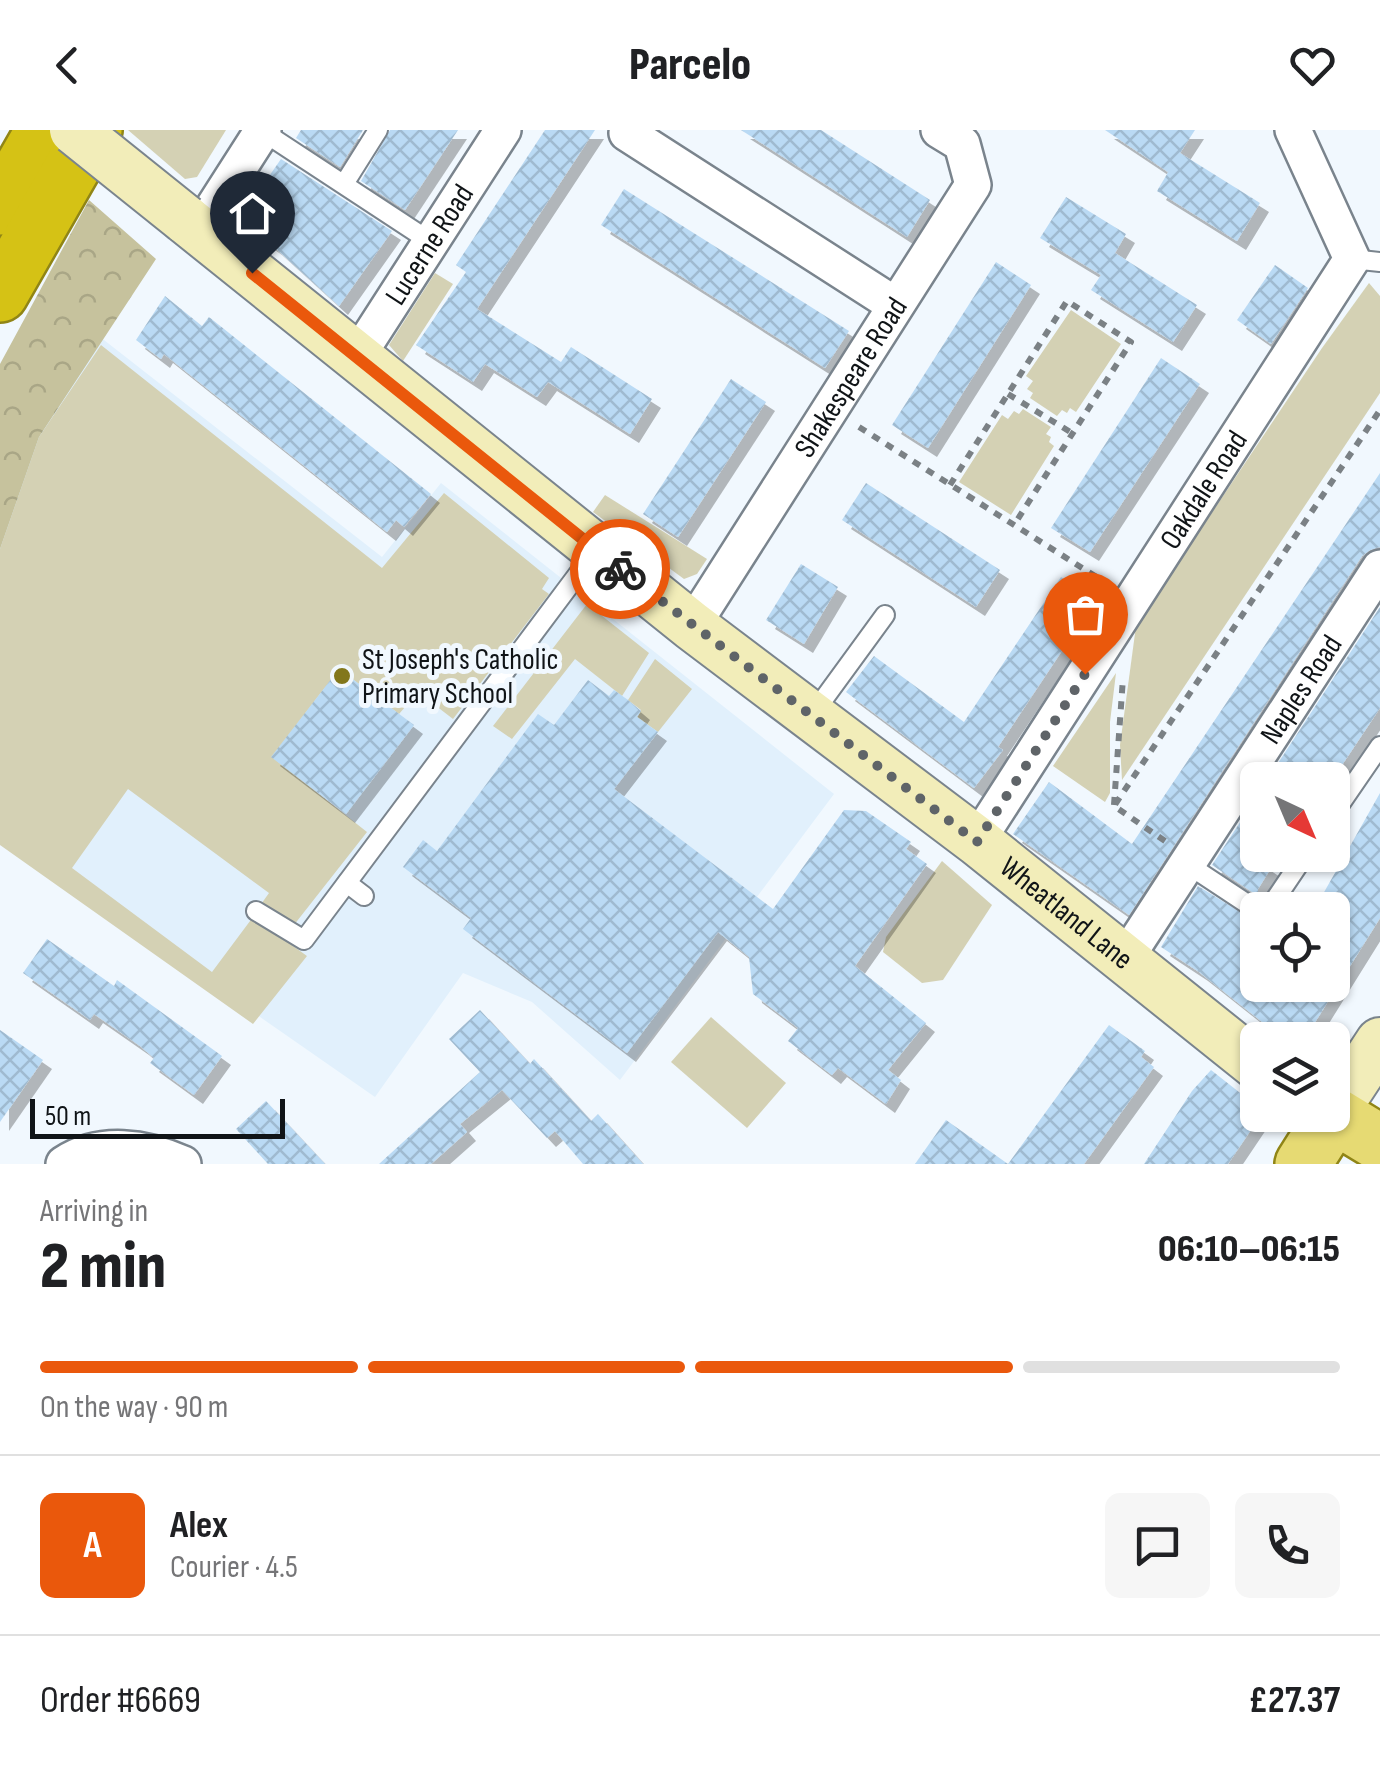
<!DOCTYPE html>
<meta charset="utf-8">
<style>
:root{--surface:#fff;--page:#f6f6f6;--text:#202124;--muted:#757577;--line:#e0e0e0;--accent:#ea580c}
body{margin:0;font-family:"Sofia Sans Condensed",sans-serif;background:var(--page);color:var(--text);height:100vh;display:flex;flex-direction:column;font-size:38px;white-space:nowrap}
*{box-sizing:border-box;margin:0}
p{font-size:32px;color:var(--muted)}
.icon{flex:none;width:55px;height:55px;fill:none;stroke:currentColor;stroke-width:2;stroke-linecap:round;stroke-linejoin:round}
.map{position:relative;height:1034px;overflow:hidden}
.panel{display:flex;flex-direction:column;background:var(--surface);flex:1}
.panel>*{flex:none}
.needle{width:65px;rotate:136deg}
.controls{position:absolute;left:1240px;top:632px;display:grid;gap:20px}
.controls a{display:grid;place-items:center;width:110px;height:110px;border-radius:15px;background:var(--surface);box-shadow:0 2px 8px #0004;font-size:50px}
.scale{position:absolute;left:30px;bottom:25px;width:255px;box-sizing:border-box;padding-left:10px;border:5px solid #101417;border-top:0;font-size:28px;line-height:35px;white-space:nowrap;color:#101417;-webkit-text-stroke:8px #f1f8fe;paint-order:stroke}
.pin{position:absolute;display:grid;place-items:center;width:85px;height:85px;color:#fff;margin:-102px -42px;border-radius:50% 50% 50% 0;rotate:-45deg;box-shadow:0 0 10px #0007}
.pin .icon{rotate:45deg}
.courier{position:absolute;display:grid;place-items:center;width:100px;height:100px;margin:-50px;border:8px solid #ea580c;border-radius:50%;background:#fff;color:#222;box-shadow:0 2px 12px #0007}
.overview em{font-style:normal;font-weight:800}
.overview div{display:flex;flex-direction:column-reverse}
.overview{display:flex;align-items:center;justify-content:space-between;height:170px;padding:0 40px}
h1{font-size:65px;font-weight:800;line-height:75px}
.bar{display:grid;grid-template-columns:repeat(4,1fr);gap:15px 10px;align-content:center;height:120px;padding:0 40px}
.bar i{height:12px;border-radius:8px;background:var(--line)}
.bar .selected{background:var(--accent)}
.bar p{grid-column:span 4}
.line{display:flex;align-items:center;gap:25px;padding:0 40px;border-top:2px solid var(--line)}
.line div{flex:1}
.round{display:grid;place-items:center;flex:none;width:105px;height:105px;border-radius:15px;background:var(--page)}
header{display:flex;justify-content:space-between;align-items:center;height:130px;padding:0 40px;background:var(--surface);font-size:45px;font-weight:800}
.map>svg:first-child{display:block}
</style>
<header><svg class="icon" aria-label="back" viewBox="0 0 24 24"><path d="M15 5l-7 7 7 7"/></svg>Parcelo<svg class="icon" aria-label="heart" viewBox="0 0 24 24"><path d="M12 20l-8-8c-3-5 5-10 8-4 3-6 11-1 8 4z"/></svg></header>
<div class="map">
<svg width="1380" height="1034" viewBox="0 0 1380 1034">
<defs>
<pattern id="forest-crowns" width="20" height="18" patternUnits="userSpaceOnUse" patternTransform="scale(2.5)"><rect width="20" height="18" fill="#c6c29d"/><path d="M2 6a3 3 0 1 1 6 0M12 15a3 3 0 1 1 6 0" fill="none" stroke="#a9a686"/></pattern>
<pattern id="building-cross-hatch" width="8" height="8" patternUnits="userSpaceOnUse" patternTransform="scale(2.5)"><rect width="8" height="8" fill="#badaf4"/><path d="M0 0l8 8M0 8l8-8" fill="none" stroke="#9fbad0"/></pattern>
<filter id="shadow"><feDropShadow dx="9" dy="9" stdDeviation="0" flood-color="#0004"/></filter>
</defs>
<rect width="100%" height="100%" fill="#f1f8fe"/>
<path fill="#e1f0fc" d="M95 203 382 427 441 353 834 664 620 950 532 872 463 843 375 967 0 706V398L32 304Z"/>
<g fill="#d4d1b4">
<path d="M128 0H226L197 47 185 49Z"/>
<path d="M435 143 453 154 403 231 389 215Z"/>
<path d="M1369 153 1380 166V263L1122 650 1120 615 1136 496 1322 218Z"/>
<path d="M1071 180 1121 214 1076 282 1070 278 1067 283 1062 280 1057 286 1030 268 1033 263 1027 259 1033 251 1026 246Z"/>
<path d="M101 215 382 438 444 363 549 448 542 459 549 464 453 589 418 562 399 584 339 539 272 627 367 702 290 800 259 777 269 763 128 659 72 738 212 842 253 787 307 826 253 894 0 715V419L39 307Z"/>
<path d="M1023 279 1051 297 1046 304 1051 307 1049 312 1054 316 1011 385 959 352 1002 285 1008 289 1014 281 1019 284Z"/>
<path d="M605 365 707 429 697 444 684 449 593 382Z"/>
<path d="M587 474 649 523 622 566 575 529 512 609 493 596Z"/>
<path d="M655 529 692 559 658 602 637 587 641 580 628 570Z"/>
<path d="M1116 543 1110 592V663L1105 672 1053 636Z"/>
<path d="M942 731 992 775 943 850 922 853 883 822 886 807Z"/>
<path d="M711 887 786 953 747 998 671 932Z"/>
</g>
<path fill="url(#forest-crowns)" d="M89 70 156 129 39 307 0 419V234Z"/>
<g fill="url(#building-cross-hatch)" filter="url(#shadow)">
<path d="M301 0H363L340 37 296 8Z"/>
<path d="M390 0H458L405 80 361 51Z"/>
<path d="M545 0H595L477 179 561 232 571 217 652 269 630 304 548 252 537 267 485 234 473 252 416 215 466 142 456 135Z"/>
<path d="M741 0H821L930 70 907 107Z"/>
<path d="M1105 0H1195L1180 23 1260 73 1237 111 1157 61 1170 39 1168 42Z"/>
<path d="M281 29 392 101 339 176 273 116 238 91Z"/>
<path d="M624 59 849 201 825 238 601 95Z"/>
<path d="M1066 67 1126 104 1115 123 1197 175 1173 212 1091 160 1101 145 1040 108Z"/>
<path d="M996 132 1031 155 928 318 892 295Z"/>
<path d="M1275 135 1308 158 1271 214 1237 190Z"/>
<path d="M165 166 202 196 209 187 431 364 404 397 396 390 387 402 164 224 161 229 136 210Z"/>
<path d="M1161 228 1200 254 1090 422 1051 398Z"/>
<path d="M731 249 766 272 678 407 643 384Z"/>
<path d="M1380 343V417L1370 420 1362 426 1129 785 1013 704 1049 652 1132 714Z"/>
<path d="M866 353 1000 440 976 477 842 390Z"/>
<path d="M801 434 838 457 804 514 766 490Z"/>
<path d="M1061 447 1095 471 998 617 1003 620 974 658 846 562 874 526 964 592Z"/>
<path d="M1380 477V578L1332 650H1267Z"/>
<path d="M339 539 414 595 346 684 271 627Z"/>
<path d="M588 550 609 566 614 560 628 570 641 581 637 587 658 602 614 659 773 779 844 680 866 681 911 712 906 719 927 734 855 836 926 893 888 940 901 950 886 974 838 938 832 945 788 911 798 898 753 864 749 827 718 802 627 923 463 799 471 788 403 737 423 710 437 721 538 584 554 595Z"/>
<path d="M1380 663V788L1304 910H1285L1199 842 1161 817 1198 756 1258 793V873L1268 855H1332V780H1314Z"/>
<path d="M1258 665V729L1271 738 1258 759V766L1212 735Z"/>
<path d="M47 809 114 856 117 850 222 926 194 965 150 933 154 928 140 916 94 884 90 890 23 843Z"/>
<path d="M480 880 530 934 534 929 591 991 598 984 643 1034H583L555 1001 547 1008 502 960 460 994 467 1002 431 1034H379L480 942 449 909Z"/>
<path d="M1109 895 1145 921 1141 927 1154 937 1084 1034H1008Z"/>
<path d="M0 900 43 930 0 992Z"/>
<path d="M1211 940 1258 977V985H1261L1228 1034H1144L1192 961Z"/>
<path d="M266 971 325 1034H268L236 999Z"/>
<path d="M946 990 1008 1034H915Z"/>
</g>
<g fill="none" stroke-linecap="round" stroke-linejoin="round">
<defs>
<g id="lane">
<path d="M262 1 431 112"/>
<path d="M344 54 378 0"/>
<path d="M1352 129 1380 132"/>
<path d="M812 585 885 485"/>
<path d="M1332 686 1380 616"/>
<path d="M1187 734 1258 781"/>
<path d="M347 753 364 766"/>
<path d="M1268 780 1305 725"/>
<path d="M256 781 304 810 596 420"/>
</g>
<g id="street">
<path d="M627 3 895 175"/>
<path d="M199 100 263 0"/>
<path id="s1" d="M356 228 503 0"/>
<path id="s2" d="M692 496 973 55 962 14 939 0"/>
<path id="s3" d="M977 711 1352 129 1293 0"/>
<path id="s4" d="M1125 829 1380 438"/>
<path d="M64 1034C100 1010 146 1017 183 1034"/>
</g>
<g id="secondary">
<path id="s5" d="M185 89 692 496 977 711 1258 936"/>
<path d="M1332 985 1380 912"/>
</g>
<path id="primary" d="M1303 1034 1334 985 1380 1013"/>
<g id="highway">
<path d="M0 77 44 0"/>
<path d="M0 164 94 0"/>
</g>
</defs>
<use href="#lane" stroke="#7a848d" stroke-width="22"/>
<use href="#street" stroke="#7a848d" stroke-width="40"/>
<use href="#secondary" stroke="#7a848d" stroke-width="52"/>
<use href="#primary" stroke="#908516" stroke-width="60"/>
<use href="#highway" stroke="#908516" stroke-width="60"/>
<g stroke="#7b8185" stroke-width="6" stroke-dasharray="8 8" stroke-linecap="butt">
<path d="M1008 264 1072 303"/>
<path d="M859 297 1106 453"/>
<path d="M950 355 1067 171 1131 212 1014 395"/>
<path d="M1114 675 1123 548"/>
<path d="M1165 711 1114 676 1380 280"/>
</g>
<use href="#lane" stroke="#fff" stroke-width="18"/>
<use href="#street" stroke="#fff" stroke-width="35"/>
<use href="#secondary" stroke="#f2edb9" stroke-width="48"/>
<use href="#primary" stroke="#e6da73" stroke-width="55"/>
<use href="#highway" stroke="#d5c215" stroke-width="55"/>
<defs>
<path id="secondary-bridge" d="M74 0 185 89"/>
</defs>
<use href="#secondary-bridge" stroke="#7a848d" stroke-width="52" stroke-linecap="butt"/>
<use href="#secondary-bridge" stroke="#f2edb9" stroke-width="48"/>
</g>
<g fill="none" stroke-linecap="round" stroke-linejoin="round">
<path stroke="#5f6468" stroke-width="10" stroke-dasharray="0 18" d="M620 439 977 712 1085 544"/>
<path stroke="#ea580c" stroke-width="12" d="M252 143 620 439"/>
</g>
<circle fill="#82771b" stroke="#f1f8fe" stroke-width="4" cx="342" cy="546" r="10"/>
<g text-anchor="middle" stroke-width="10" stroke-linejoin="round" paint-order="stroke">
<g font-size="30" fill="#101417" stroke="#f1f8fe">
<text dy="10" stroke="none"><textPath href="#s1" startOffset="135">Lucerne Road</textPath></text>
<text dy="10" stroke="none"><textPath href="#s2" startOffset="295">Shakespeare Road</textPath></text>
<text dy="10" stroke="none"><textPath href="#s3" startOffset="418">Oakdale Road</textPath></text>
<text dy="10" stroke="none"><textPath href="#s4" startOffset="322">Naples Road</textPath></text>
<text dy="10" stroke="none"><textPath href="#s5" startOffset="1122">Wheatland Lane</textPath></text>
</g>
<g font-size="30" fill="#101417" stroke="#f1f8fe" text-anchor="start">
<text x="362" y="539">St Joseph's Catholic<tspan x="362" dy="34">Primary School</tspan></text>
</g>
</g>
</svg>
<div class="controls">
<a><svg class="needle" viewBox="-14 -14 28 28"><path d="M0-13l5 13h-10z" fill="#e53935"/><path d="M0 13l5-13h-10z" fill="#757577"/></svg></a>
<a><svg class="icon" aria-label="locate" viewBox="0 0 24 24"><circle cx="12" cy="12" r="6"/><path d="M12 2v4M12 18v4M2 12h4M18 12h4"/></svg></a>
<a><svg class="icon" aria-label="layers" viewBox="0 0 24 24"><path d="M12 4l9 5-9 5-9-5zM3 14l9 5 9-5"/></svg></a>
</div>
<div class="scale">50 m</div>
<div class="pin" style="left:1085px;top:544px;background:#ea580c"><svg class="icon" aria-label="bag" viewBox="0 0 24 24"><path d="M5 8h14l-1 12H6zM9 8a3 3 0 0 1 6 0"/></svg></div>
<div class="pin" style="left:252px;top:143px;background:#1f2937"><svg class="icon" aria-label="home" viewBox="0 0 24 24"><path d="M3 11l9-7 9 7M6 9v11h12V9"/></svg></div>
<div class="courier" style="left:620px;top:439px"><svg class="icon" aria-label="bike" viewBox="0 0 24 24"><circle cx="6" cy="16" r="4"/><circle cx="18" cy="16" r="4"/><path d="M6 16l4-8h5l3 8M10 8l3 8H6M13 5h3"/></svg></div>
</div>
<section class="panel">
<div class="overview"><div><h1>2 min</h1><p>Arriving in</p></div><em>06:10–06:15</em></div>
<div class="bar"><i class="selected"></i><i class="selected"></i><i class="selected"></i><i></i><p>On the way · 90 m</p></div>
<div class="line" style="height:180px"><b class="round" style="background:var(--accent);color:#fff">A</b><div><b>Alex</b><p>Courier · 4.5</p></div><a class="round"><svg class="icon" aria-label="chat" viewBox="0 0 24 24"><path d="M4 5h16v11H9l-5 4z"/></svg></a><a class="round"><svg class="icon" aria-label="phone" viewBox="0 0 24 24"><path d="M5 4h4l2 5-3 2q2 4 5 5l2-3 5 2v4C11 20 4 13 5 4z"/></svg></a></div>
<div class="line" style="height:130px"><div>Order #6669</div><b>£27.37</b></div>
</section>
